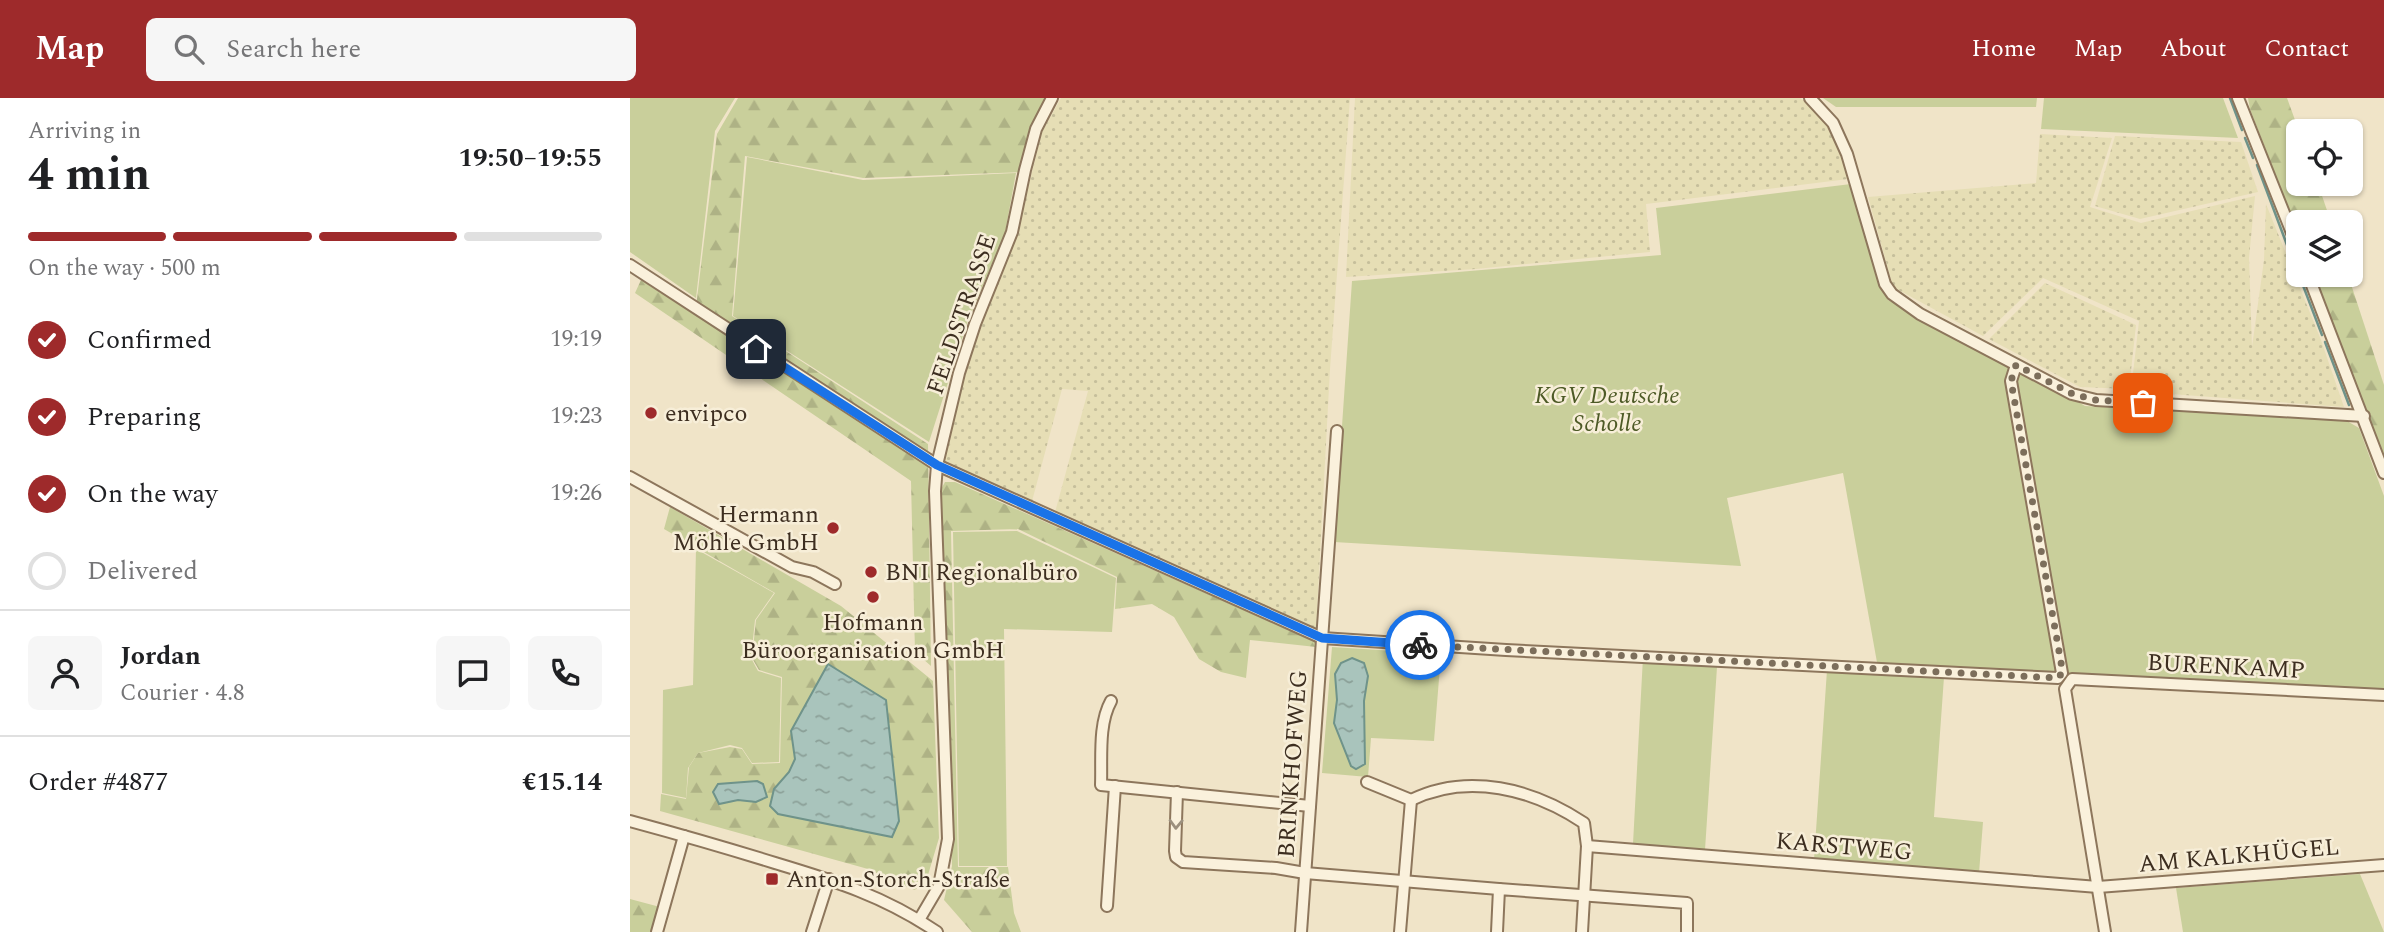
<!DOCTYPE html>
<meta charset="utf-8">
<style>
:root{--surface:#fff;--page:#f6f6f6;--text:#202124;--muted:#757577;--line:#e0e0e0;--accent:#9e2a2b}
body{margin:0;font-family:Spectral,serif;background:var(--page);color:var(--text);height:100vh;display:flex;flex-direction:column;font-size:26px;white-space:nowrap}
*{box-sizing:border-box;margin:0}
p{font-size:23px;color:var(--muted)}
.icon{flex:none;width:38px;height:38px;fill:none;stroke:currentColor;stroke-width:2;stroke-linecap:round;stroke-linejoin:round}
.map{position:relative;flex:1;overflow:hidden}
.sheet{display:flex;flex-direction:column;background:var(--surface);width:630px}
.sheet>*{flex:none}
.controls{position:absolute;left:1656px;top:21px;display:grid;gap:14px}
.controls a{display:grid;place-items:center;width:77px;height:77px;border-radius:10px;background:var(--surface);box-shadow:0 2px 5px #0004;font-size:35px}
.pin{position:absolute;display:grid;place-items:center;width:60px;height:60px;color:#fff;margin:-30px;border-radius:14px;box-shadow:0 4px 10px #0006}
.courier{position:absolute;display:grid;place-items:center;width:70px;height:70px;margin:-35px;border:5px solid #1a73e8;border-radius:50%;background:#fff;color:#222;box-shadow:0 2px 9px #0007}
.head em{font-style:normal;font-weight:700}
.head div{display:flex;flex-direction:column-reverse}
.head{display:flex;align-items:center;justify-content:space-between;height:119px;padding:0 28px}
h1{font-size:46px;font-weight:700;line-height:52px}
.bar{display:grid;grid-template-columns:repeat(4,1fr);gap:10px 7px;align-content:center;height:84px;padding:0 28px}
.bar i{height:9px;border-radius:5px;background:var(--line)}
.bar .active{background:var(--accent)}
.bar p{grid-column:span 4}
.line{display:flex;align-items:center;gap:18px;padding:0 28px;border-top:2px solid var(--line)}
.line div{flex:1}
.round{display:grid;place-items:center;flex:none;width:74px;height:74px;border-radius:10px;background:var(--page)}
ol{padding:0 28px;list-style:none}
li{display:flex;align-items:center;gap:21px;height:77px}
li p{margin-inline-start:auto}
li .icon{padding:7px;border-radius:50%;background:var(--accent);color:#fff;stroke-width:4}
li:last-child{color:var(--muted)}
li i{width:38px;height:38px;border:4px solid var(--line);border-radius:50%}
header{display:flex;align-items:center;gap:42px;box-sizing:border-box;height:98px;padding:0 35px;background:var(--accent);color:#fff}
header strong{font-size:33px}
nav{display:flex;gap:38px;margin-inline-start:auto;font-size:24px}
.search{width:490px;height:63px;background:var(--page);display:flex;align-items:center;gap:18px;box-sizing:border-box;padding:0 24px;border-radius:10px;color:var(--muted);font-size:26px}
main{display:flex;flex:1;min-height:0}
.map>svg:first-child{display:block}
</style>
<header>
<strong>Map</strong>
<div class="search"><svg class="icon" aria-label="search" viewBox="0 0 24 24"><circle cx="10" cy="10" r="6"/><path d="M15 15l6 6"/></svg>Search here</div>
<nav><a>Home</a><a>Map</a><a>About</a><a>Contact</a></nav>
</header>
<main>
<section class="sheet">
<div class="head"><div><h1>4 min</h1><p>Arriving in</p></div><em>19:50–19:55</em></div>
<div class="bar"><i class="active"></i><i class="active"></i><i class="active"></i><i></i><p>On the way · 500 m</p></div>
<ol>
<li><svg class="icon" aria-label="check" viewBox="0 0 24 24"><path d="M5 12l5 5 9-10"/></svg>Confirmed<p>19:19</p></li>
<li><svg class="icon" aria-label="check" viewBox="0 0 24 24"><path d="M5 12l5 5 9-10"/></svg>Preparing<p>19:23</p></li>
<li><svg class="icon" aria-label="check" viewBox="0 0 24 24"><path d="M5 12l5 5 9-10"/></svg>On the way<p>19:26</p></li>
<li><i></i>Delivered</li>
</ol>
<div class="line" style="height:126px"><a class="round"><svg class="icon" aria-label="person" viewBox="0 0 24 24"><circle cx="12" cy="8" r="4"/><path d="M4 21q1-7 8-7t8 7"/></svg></a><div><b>Jordan</b><p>Courier · 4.8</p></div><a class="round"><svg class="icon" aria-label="chat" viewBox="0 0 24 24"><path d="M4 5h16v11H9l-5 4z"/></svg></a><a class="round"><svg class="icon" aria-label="phone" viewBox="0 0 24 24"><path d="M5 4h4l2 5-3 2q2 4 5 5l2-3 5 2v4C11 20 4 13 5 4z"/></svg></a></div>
<div class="line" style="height:91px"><div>Order #4877</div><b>€15.14</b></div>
</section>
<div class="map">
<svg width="1754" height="834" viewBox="0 0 1754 834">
<defs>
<pattern id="farmland-dots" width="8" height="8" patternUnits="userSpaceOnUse" patternTransform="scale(1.75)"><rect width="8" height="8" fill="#e6deb5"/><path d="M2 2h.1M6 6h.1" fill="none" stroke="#c6bf9b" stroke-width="1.8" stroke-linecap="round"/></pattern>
<pattern id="forest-firs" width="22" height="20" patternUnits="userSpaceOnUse" patternTransform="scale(1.75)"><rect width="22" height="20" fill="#c9cf9b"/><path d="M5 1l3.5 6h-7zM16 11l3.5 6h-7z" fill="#aeb285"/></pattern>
<pattern id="water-ripples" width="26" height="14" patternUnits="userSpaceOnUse" patternTransform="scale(1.75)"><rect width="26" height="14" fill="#a9c4bc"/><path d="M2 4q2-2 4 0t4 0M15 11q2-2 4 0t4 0" fill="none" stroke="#8ba098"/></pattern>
</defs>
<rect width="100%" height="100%" fill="#f0e4c8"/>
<g fill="url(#farmland-dots)">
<path d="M431 0H720L700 271 686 531 424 418 458 293 432 291 401 407 312 365 345 237 387 134 412 34Z"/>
<path d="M725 0H1170L1196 20 1205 36 1218 81 1016 106 1020 154 846 171 716 179Z"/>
<path d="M1410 36 1482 40 1460 109 1511 125 1625 98 1619 160 1622 249 1634 162 1636 106 1691 242 1714 309 1501 293 1509 223 1413 180 1353 238 1263 189 1238 99 1406 85Z"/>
<path d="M1485 38 1611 44 1628 94 1510 121 1465 108Z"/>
<path d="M1415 185 1506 227 1499 291 1450 289 1359 241Z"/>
</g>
<g fill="#c9cf9b">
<path d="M0 0H105L85 33 66 200 0 154Z"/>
<path d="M1193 0H1407L1406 9H1206Z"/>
<path d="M1414 0H1593L1608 40 1411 31Z"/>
<path d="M117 59 233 82 386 75 375 135 337 225 299 344 103 218Z"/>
<path d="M1221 86 1258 202 1400 275 1455 308 1717 323 1729 330 1754 398V591L1314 579 1304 719 1353 724 1349 775 1184 762 1197 572 1087 569 1075 752 1003 746 1013 559 1248 570 1213 375 1097 400 1111 468 704 444 722 183 1031 157 1026 110Z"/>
<path d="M387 433 486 480 482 534 374 531 377 768H329L323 434Z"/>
<path d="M66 451 144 495 125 522 121 560 128 573 151 580 149 664 122 665 112 650 100 647 68 655 58 670 56 700 32 695 33 592 63 587Z"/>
<path d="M702 549 811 556 804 643 741 640 738 679 692 675Z"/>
<path d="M1730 776 1754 834H1553L1546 790Z"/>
</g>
<g fill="url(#forest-firs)" fill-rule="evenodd">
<path d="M108 0H425L412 24 396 74 233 80 115 58 102 218 298 346 301 568 285 554 281 383 5 195 11 182 65 217 87 36Z"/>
<path d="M1618 0H1657L1669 33 1668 86H1688L1701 124H1668V136L1620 11Z"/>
<path d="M1683 177H1718L1754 287V362Z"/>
<path d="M315 384H325L686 544V549L620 542 616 580 591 574 569 561 544 519 522 506 485 511 487 479 388 431 321 433 328 769H378L384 815 391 834H342L314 802 322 768 310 393Z"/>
<path d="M40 409 211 508 303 583 309 740 295 787 284 792 238 771 30 713 31 696 56 701 59 669 68 655 100 649 112 651 122 666 150 665 152 579 129 572 122 560 126 522 145 495 34 431ZM199 566 148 716 140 708 144 691 159 674 165 660 161 633Z"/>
<path d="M0 801 30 809 23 834H0Z"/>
</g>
<g fill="url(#water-ripples)" stroke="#6f938a" stroke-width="2">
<path d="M722 560 734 565 738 578 734 603 735 666 726 671 721 668 704 625 707 602 705 576 711 565Z"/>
<path d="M198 566 256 602 269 723 262 739 148 716 140 708 144 691 159 674 165 661 161 633Z"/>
<path d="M127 683 133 686 137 699 126 704 108 702 89 706 83 694 88 686Z"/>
</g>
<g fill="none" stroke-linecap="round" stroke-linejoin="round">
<g stroke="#6f938a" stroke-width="2.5">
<path d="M1600 0 1612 32"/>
<path d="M1615 40 1623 60"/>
<path d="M1627 67 1660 155"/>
<path d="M1664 163 1668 174"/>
<path d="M1669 177 1692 237"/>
<path d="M1695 244 1719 307"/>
</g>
<defs>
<g id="minor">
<path d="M1180 0 1203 25 1217 56 1255 186 1262 196 1290 216 1442 296 1466 302 1734 318"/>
<path d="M1608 0 1668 150"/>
<path d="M0 167 307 367 692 540 876 552 1428 580 1432 575 1381 283 1386 267"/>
<path d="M1678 177 1754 375"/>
<path d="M0 379 162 469 183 474 205 486"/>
<path d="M481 603C468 626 472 661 471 687L680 708"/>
<path d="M737 684 781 702C838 674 903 691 954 725L957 748 952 834"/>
<path d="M547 694 545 753 546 759 553 764 646 770 675 775 869 791"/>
<path d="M0 723C48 736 97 750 145 765 205 783 254 798 307 834"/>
<path d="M957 748 1468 789 1754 767"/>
<path d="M477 808 485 688"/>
<path d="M289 822 309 788 318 741 305 393 307 367 329 275 345 226 382 134 395 72 406 31 422 0"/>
<path d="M27 834 54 738"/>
<path d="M182 834 199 781"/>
<path d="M671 834 707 333"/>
<path d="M770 834 781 702"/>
<path d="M867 834 869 791 1057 805V834"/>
<path d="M1475 834 1435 591 1442 581 1754 597"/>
</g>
</defs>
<use href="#minor" stroke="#8d765c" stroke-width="14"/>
<use href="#minor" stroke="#faf1dc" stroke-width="10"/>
</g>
<defs><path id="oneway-chevron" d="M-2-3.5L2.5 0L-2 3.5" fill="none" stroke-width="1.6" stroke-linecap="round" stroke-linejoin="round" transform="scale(1.75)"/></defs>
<use stroke="#9c907e" href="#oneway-chevron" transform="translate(546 726) rotate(92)"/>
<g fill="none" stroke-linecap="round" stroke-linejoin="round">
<path stroke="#7c6e5b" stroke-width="7" stroke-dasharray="0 12.6" d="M790 547 1428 580 1432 575V570L1381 283 1386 267 1443 296 1466 302 1513 305"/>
<path stroke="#1a73e8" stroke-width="9" d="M126 251 307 367 692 540 790 547"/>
</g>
<g fill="#9e2a2b" stroke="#f7eed8" stroke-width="2.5">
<circle cx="21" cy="315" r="7"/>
<circle cx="203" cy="430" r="7"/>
<circle cx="241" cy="474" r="7"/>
<circle cx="243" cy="499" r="7"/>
<rect x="135" y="774" width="14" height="14" rx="3.5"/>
</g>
<g text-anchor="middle" stroke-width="5" stroke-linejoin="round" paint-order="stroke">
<g font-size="24" fill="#3d2e20" stroke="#f7eed8">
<text transform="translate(331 216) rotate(-71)" y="8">FELDSTRASSE</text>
<text transform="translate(1596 568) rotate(3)" y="8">BURENKAMP</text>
<text transform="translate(662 666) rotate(-86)" y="8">BRINKHOFWEG</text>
<text transform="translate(1214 748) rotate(5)" y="8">KARSTWEG</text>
<text transform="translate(1609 757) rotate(-5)" y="8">AM KALKHÜGEL</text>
</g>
<g font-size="24" font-style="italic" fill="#4d5a26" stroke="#f7eed8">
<text x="977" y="305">KGV Deutsche<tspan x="977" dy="28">Scholle</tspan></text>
</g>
<g font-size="24" fill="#3d2e20" stroke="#f7eed8" text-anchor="start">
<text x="35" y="323">envipco</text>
<text x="189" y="424" text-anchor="end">Hermann<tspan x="189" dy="28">Möhle GmbH</tspan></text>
<text x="255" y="482">BNI Regionalbüro</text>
<text x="243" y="532" text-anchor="middle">Hofmann<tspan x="243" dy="28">Büroorganisation GmbH</tspan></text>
<text x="156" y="789">Anton-Storch-Straße</text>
</g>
</g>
</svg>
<div class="controls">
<a><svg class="icon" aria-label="locate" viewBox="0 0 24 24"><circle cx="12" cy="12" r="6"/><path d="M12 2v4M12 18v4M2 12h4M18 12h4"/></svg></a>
<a><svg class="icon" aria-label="layers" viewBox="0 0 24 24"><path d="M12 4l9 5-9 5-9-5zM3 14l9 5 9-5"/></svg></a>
</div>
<div class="pin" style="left:1513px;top:305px;background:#ea580c"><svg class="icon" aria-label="bag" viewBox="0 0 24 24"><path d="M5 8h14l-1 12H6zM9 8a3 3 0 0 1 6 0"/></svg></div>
<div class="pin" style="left:126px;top:251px;background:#1f2937"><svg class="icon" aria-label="home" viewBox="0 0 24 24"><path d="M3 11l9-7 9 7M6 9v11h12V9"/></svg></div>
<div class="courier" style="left:790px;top:547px"><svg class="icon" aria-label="bike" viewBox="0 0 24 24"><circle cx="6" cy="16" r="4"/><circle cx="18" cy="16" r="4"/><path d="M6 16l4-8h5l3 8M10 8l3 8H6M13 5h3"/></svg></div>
</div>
</main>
